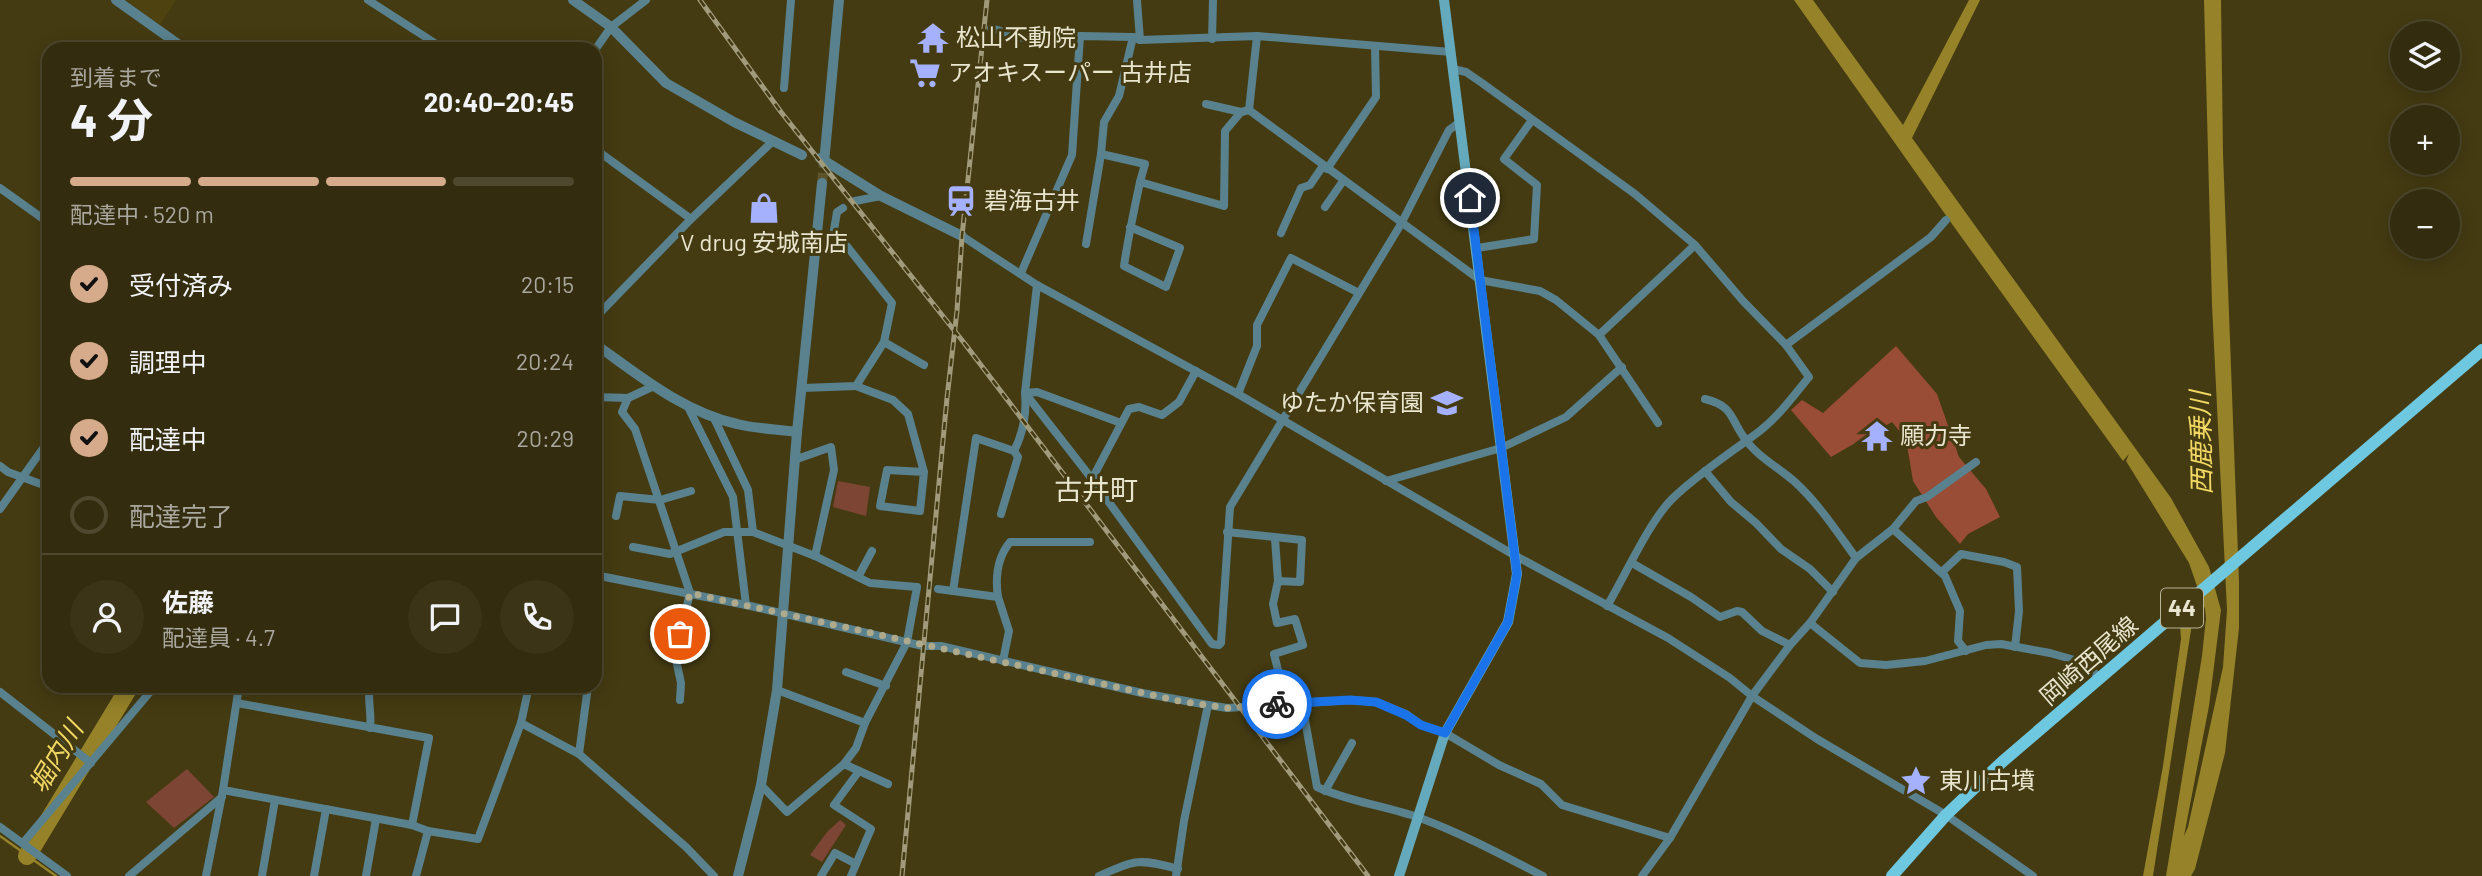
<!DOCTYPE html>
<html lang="ja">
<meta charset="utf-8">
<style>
:root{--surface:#332c0e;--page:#3b3417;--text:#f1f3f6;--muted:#a9a79e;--line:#4e482e;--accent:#d6ab8b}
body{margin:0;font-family:Barlow,"Noto Sans JP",sans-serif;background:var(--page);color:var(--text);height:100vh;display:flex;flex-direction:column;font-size:26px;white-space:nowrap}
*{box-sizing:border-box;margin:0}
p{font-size:23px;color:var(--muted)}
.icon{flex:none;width:38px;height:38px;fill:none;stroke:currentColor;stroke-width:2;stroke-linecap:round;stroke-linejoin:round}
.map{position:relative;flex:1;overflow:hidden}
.details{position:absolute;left:42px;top:42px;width:560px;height:651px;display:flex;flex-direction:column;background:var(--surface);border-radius:21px;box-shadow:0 4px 18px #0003,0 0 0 2px var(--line)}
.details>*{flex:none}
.buttons{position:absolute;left:2390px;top:21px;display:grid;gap:14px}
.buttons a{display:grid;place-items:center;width:70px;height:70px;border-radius:50%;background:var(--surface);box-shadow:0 4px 18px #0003,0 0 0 2px var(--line);font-size:35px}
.pin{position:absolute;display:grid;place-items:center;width:60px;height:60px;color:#fff;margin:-30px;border:4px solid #fff;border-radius:50%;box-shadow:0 2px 7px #0007}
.courier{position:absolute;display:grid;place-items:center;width:70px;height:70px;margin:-35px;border:5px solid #1a73e8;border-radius:50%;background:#fff;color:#222;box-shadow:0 2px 9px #0007}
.head em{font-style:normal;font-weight:700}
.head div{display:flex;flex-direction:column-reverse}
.head{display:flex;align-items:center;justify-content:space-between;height:119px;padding:0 28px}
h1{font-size:46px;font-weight:700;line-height:52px}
.bar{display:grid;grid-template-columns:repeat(4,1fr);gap:10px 7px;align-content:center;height:84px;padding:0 28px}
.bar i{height:9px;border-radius:5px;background:var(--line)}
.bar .current{background:var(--accent)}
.bar p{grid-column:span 4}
.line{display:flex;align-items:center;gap:18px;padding:0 28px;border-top:2px solid var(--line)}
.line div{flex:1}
.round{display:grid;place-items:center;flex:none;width:74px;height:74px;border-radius:37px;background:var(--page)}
ol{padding:0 28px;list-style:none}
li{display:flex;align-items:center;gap:21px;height:77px}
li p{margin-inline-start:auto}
li .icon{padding:7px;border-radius:50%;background:var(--accent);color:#111;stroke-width:4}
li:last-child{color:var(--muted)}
li i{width:38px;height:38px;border:4px solid var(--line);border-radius:50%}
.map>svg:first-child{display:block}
</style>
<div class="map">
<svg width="2482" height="876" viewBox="0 0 2482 876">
<rect width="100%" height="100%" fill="#443b12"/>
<path fill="#4e4310" d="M127 0H176L160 25Z"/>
<g fill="#7d4534">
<path d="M838 481 870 487 866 516 833 507Z"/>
<path d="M187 769 214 797 174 828 146 802Z"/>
<path d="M840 820 846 825 822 862 810 855 827 832Z"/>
</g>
<path fill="#994c36" d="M1896 346 1937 394 1959 457 1986 489 2000 517 1968 534 1960 544 1936 517 1913 481 1906 439 1892 422 1831 457 1791 410 1802 400 1823 413Z"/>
<g fill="#958229">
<path d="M1794 0H1813L1903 125 1969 0H1980L1912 138 2171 498 2209 567 2221 610 2209 706 2184 836 2188 827 2223 667 2227 610 2212 305 2204 0H2221L2223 153 2239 581V628L2225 753 2195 869 2191 876H2166L2202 656 2206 618 2205 609 2189 563 2126 461 2129 454 2123 461 1952 224Z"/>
<path d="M2193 617 2153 876H2143L2163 766 2181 639 2180 626Z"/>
</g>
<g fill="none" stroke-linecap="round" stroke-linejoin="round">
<g stroke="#958229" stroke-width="2.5">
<path d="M2189 622 2192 605"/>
<path d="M0 836 56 876"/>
</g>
<path stroke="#958229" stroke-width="18" d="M27 856 130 686"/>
<path stroke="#5d542e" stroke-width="10" stroke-dasharray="10 5" stroke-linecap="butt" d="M822 183 824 163"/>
<g stroke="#59828e" stroke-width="8">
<path d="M368 0 444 49"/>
<path d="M1137 0 1140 40"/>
<path d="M991 28 1032 41 1080 36 1133 37 1140 40 1257 36 1451 52"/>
<path d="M1257 36 1249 110 1480 280 1540 291 1556 300 1599 335 1658 423"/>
<path d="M1212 39 1213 0"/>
<path d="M595 50 611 27 646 0"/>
<path d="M1453 69 1466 72 1482 83 1635 194 1695 245 1743 301 1786 345 1809 377C1792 398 1775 421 1753 436 1726 456 1697 475 1672 499 1649 522 1625 576 1607 606"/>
<path d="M784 88 791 0"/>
<path d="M1206 104 1241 112"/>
<path d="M595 149 691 219"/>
<path d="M1101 154 1145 164 1140 182"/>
<path d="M1327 169 1376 97 1375 46"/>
<path d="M0 188 49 223"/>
<path d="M855 201 881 196"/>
<path d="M1325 207 1343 181"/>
<path d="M1130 227 1180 248 1166 287 1124 266C1128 238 1134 210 1140 182L1224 206 1225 131 1241 112 1249 110"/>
<path d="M1281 233 1301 188 1310 185 1323 166"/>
<path d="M962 236 1037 285 1238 394 1514 555 1668 638 1730 678 1752 696 1817 739 1946 815 2033 876"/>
<path d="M1086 244 1101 154 1104 122 1119 96 1133 37"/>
<path d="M1477 248 1534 239 1537 185 1504 159 1532 120"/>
<path d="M1021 273 1072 155 1080 36"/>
<path d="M1037 285 1025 393 1092 479 1212 644 1219 645 1221 643 1230 507 1401 224 1449 130 1460 122"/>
<path d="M595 318 691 219 773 141"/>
<path d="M1599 335 1695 245"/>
<path d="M884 342 924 365"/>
<path d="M1786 345 1931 237 1946 220"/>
<path d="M856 386 893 400 908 414 924 472 920 511 880 506 887 470 924 472"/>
<path d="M803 388 856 386 884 342 892 303 834 230 837 212 843 208"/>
<path d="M1238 394 1257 346V325L1291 258 1359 293"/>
<path d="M595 397 628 398 654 386"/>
<path d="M628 398 622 412 635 429 690 593 675 655 681 683 680 700"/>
<path d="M687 405 733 497 746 605"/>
<path d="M713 416 748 490 753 532"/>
<path d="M1014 451C1023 434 1027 412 1025 393L1037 392 1121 423"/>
<path d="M797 459 831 447 834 470 815 556"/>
<path d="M0 466 8 472 49 487"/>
<path d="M1705 471 1731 502 1756 523 1781 549 1810 569 1833 592"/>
<path d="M1092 479 1129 409 1139 407 1162 415 1179 402 1196 371"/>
<path d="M1386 481 1501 448 1566 417 1622 367"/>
<path d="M0 509 49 440"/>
<path d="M616 516 620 496 660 500 691 491"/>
<path d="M1893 529 1945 576 1960 611 1958 641 1966 651"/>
<path d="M1227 532 1302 540 1300 582 1278 581"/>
<path d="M1275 539 1278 581 1273 604 1277 623 1295 619 1303 645 1274 654 1286 703"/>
<path d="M633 547 670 554 724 532H753L815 556 870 583 917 587 907 642 865 723 856 748 844 764 787 812 761 785"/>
<path d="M1856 558 1893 529 1916 501 1927 497 1976 462"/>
<path d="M1632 563 1691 597 1720 617 1737 611 1742 612 1762 631 1790 645"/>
<path d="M1942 572 1961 554 2004 562 2017 567 2019 611 2015 647"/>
<path d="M595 575 746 605 923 646H941L1142 693 1208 705 1227 708 1351 700 1376 702 1406 714 1421 725 1445 733 1499 765 1541 784 1562 805 1670 838"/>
<path d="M858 577 872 551"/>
<path d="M938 589 998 597 1009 631 1003 661"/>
<path d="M953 591 976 438 1014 451 1018 457 1001 514"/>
<path d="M998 597C995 577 997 558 1010 542H1090"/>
<path d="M1810 623 1860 663 1886 665 1925 661 1986 645 2001 644 2050 653 2078 661 2101 678"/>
<path d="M846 672 886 686"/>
<path d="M370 686C367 700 372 713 370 728"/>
<path d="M777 690 865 723"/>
<path d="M0 692 91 763"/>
<path d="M237 703 429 738 412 825"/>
<path d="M1302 703 1317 787C1350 802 1386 806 1420 818 1463 834 1502 855 1543 876"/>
<path d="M521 723 579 754 686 847 714 876"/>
<path d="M579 754 588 686"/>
<path d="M844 764 888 784"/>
<path d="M223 790 412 825 428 831 478 839 521 723 529 686"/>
<path d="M1325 791 1352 743"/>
<path d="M0 827 67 876"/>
<path d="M23 843 155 686"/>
<path d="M129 876 222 797"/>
<path d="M206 876 223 790 239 686"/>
<path d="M262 876 275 800"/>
<path d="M314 876 326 809"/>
<path d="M366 876 376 819"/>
<path d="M416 876 428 831"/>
<path d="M821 876 835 853 856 864"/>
<path d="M851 876 871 829 834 805 859 771"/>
<path d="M1099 876C1135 860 1139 858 1178 869"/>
<path d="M1176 876 1184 821 1208 705"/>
<path d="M1642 876 1670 838 1752 696 1790 645 1810 623 1856 558C1837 532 1819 504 1795 482 1779 468 1757 456 1745 439 1730 419 1734 406 1705 399"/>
</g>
<g stroke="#59828e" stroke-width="10">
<path d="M116 0 185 49"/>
<path d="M573 0 611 27 666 83 734 122 802 155"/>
<path d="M820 158 881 196 962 236"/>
<path d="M824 163 839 0"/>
<path d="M595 344C640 376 683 412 737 424 757 429 778 429 797 432"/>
<path d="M738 876 761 785 777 690 797 432 822 183"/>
</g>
<path stroke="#65aabc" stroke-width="10" d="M1399 876 1445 733 1508 622 1517 574 1444 0"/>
<path stroke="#6ec8df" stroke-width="12" d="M1892 876 1946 815 2002 762 2482 350"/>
<defs>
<g id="rail">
<path d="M700 0 781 112 965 344 1368 876"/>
<path d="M902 876 947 398 957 311 962 236 987 0"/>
</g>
</defs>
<use href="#rail" stroke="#a19b7c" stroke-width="5"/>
<use href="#rail" stroke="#443b12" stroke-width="2.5" stroke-dasharray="8" stroke-linecap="butt"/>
</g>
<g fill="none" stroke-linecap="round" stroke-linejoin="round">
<path stroke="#afaa8c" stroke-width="7" stroke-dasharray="0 12.6" d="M680 634 690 593 1184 702 1227 708 1277 704"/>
<path stroke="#1a73e8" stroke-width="9" d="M1277 704 1350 700 1376 702 1406 715 1421 725 1445 733 1508 622 1517 574 1470 198"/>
</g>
<defs>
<symbol id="temple-bare" viewBox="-9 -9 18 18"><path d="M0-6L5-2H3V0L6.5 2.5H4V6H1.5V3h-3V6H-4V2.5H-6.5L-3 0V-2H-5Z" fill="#a5b1fc" stroke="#443b12" stroke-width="2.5" paint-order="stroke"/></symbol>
<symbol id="supermarket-bare" viewBox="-9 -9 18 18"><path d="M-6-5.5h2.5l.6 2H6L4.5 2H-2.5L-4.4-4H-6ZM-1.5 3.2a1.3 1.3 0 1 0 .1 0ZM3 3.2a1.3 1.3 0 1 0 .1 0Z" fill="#a5b1fc" stroke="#443b12" stroke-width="2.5" paint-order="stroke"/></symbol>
<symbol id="station-bare" viewBox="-9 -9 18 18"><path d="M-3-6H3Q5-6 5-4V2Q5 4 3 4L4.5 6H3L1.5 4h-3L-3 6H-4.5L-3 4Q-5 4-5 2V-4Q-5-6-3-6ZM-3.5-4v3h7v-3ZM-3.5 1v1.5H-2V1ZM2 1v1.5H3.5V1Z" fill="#a5b1fc" stroke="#443b12" stroke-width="2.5" paint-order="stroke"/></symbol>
<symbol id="shop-bare" viewBox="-9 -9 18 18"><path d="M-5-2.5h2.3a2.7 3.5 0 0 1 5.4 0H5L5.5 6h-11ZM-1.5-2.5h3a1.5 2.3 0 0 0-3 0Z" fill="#a5b1fc" stroke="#443b12" stroke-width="2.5" paint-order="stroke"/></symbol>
<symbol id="school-bare" viewBox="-9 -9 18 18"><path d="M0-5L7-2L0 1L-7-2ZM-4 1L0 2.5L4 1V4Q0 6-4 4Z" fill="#a5b1fc" stroke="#443b12" stroke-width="2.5" paint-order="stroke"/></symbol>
<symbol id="sight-bare" viewBox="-9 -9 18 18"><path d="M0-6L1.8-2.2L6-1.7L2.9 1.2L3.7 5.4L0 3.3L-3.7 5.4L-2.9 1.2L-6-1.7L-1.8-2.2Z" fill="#a5b1fc" stroke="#443b12" stroke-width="2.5" paint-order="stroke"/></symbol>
</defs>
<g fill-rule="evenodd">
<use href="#temple-bare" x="911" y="16" width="44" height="44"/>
<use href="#supermarket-bare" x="903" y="51" width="44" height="44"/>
<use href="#station-bare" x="939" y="179" width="44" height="44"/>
<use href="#shop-bare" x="742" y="186" width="44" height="44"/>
<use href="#school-bare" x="1425" y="381" width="44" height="44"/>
<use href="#temple-bare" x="1855" y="414" width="44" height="44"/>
<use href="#sight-bare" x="1894" y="759" width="44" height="44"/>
</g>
<g text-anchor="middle" stroke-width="6" stroke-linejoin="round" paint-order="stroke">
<rect fill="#443b12" stroke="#b8b296" stroke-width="2" x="2161" y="588.5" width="42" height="39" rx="5"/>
<g font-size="23" font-weight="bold" fill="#e9e5ce">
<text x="2182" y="616">44</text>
</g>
<g font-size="24" fill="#e9e5ce" stroke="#443b12" text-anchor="start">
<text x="956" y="46">松山不動院</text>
<text x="948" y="81">アオキスーパー 古井店</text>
<text x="984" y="209">碧海古井</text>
<text x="764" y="251" text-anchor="middle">V drug 安城南店</text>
<text x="1424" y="411" text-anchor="end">ゆたか保育園</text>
<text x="1900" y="444">願力寺</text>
<text x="1939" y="789">東川古墳</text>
</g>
<g font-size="24" fill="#e9e5ce" stroke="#443b12">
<text transform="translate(2089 661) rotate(-41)" y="8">岡崎西尾線</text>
</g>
<g font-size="26" font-style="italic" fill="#f2d863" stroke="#443b12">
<text transform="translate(2201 443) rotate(-91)" y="9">西鹿乗川</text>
<text transform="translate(56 757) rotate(-59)" y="9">堀内川</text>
</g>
<g font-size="28" fill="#e9e5ce" stroke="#443b12">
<text x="1096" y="500">古井町</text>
</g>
</g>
</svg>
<div class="buttons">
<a><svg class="icon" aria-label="layers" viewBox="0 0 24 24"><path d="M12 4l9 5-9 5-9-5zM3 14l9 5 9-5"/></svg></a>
<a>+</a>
<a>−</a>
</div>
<div class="pin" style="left:680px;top:634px;background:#ea580c"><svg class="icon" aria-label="bag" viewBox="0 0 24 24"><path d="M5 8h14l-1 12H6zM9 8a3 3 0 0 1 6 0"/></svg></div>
<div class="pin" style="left:1470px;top:198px;background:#1f2937"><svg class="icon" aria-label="home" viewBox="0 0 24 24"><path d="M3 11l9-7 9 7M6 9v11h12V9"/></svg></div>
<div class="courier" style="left:1277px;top:704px"><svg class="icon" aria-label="bike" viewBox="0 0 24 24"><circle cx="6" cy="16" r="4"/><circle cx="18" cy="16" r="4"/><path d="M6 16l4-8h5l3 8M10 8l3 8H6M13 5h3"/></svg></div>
<section class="details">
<div class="head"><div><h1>4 分</h1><p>到着まで</p></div><em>20:40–20:45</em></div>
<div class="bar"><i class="current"></i><i class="current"></i><i class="current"></i><i></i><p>配達中 · 520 m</p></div>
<ol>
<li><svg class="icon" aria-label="check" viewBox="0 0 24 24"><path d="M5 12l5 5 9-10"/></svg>受付済み<p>20:15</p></li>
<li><svg class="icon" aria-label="check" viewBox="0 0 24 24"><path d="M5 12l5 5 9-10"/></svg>調理中<p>20:24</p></li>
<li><svg class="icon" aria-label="check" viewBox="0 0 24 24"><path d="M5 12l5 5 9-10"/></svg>配達中<p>20:29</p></li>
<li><i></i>配達完了</li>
</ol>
<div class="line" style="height:126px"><a class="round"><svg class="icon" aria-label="person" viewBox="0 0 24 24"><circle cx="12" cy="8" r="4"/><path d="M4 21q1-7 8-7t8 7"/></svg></a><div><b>佐藤</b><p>配達員 · 4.7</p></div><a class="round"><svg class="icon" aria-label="chat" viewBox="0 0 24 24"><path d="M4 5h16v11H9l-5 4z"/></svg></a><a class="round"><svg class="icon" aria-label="phone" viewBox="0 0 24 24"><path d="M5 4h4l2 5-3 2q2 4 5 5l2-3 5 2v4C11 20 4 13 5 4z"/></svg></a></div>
</section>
</div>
